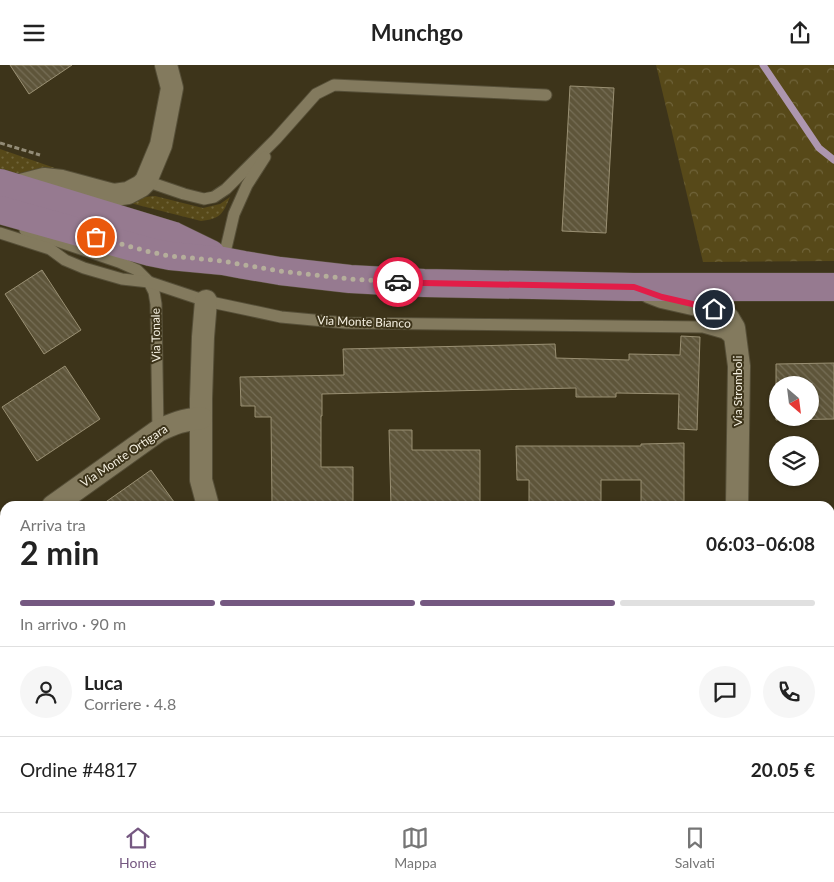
<!DOCTYPE html>
<html lang="it">
<meta charset="utf-8">
<style>
:root{--surface:#fff;--page:#f6f6f6;--text:#222;--muted:#767676;--line:#e0e0e0;--accent:#755881}
body{margin:0;font-family:Lato,sans-serif;background:var(--page);color:var(--text);height:100vh;display:flex;flex-direction:column;font-size:19px;white-space:nowrap}
*{box-sizing:border-box;margin:0}
p{font-size:16px;color:var(--muted)}
.icon{flex:none;width:28px;height:28px;fill:none;stroke:currentColor;stroke-width:2;stroke-linecap:round;stroke-linejoin:round}
.map{position:relative;flex:1;overflow:hidden}
.panel{position:absolute;left:0px;top:436px;width:835px;height:311px;display:flex;flex-direction:column;background:var(--surface);border-radius:15px 15px 0 0;box-shadow:0 1px 4px #0004}
.panel>*{flex:none}
.needle{width:32px;rotate:152deg}
.fabs{position:absolute;left:769px;top:311px;display:grid;gap:10px}
.fabs a{display:grid;place-items:center;width:50px;height:50px;border-radius:50%;background:var(--surface);box-shadow:0 1px 4px #0004;font-size:25px}
.pin{position:absolute;display:grid;place-items:center;width:42px;height:42px;color:#fff;margin:-21px;border:2px solid #fff;border-radius:50%;box-shadow:0 1px 5px #0007}
.courier{position:absolute;display:grid;place-items:center;width:50px;height:50px;margin:-25px;border:4px solid #e11d48;border-radius:50%;background:#fff;color:#222;box-shadow:0 1px 6px #0007}
.head em{font-style:normal;font-weight:700}
.head div{display:flex;flex-direction:column-reverse}
.head{display:flex;align-items:center;justify-content:space-between;height:85px;padding:0 20px}
h1{font-size:32px;font-weight:700;line-height:38px}
.bar{display:grid;grid-template-columns:repeat(4,1fr);gap:8px 5px;align-content:center;height:60px;padding:0 20px}
.bar i{height:6px;border-radius:4px;background:var(--line)}
.bar .current{background:var(--accent)}
.bar p{grid-column:span 4}
.line{display:flex;align-items:center;gap:12px;padding:0 20px;border-top:1px solid var(--line)}
.line div{flex:1}
.round{display:grid;place-items:center;flex:none;width:52px;height:52px;border-radius:26px;background:var(--page)}
header{display:flex;justify-content:space-between;align-items:center;height:65px;padding:0 20px;background:var(--surface);font-size:22px;font-weight:700}
.dock{display:flex;justify-content:space-around;align-items:center;height:70px;border-top:1px solid var(--line);background:var(--surface);font-size:14px;color:var(--muted)}
.dock a{display:grid;justify-items:center;gap:2px}
.dock .current{color:var(--accent)}
.map>svg:first-child{display:block}
</style>
<header><svg class="icon" aria-label="menu" viewBox="0 0 24 24"><path d="M4 6h16M4 12h16M4 18h16"/></svg>Munchgo<svg class="icon" aria-label="share" viewBox="0 0 24 24"><path d="M12 15V3M7 8l5-5 5 5M5 13v7h14v-7"/></svg></header>
<div class="map">
<svg width="834" height="747" viewBox="0 0 834 747">
<defs>
<pattern id="grass-dots" width="8" height="8" patternUnits="userSpaceOnUse" patternTransform="scale(1.25)"><rect width="8" height="8" fill="#574919"/><path d="M2 2h.1M6 6h.1" fill="none" stroke="#70643a" stroke-width="1.8" stroke-linecap="round"/></pattern>
<pattern id="forest-crowns" width="20" height="18" patternUnits="userSpaceOnUse" patternTransform="scale(1.25)"><rect width="20" height="18" fill="#574919"/><path d="M2 6a3 3 0 1 1 6 0M12 15a3 3 0 1 1 6 0" fill="none" stroke="#70643a"/></pattern>
<pattern id="building-back-hatch" width="6" height="6" patternUnits="userSpaceOnUse" patternTransform="scale(1.25)"><rect width="6" height="6" fill="#5e553a"/><path d="M-1 5l2 2M0 0l6 6M5-1l2 2" fill="none" stroke="#766e56"/></pattern>
</defs>
<rect width="100%" height="100%" fill="#3d341a"/>
<g fill="url(#grass-dots)">
<path d="M0 84 104 120 17 110 0 105Z"/>
<path d="M155 131 203 143 220 139 230 132C223 149 220 154 201 156L130 138 143 132Z"/>
</g>
<g fill="url(#forest-crowns)">
<path d="M656 0H834V196L703 197Z"/>
<path d="M0 610 5 616V664L0 665Z"/>
</g>
<g fill="none" stroke-linecap="round" stroke-linejoin="round">
<path stroke="#ad96af" stroke-width="7" d="M763 0 819 83 834 95"/>
</g>
<g fill="url(#building-back-hatch)" stroke="#9a9073" fill-rule="evenodd">
<path d="M10 0H72L29 29Z"/>
<path d="M570 21 614 23 606 168 562 166Z"/>
<path d="M42 205 81 265 44 289 5 229Z"/>
<path d="M681 271 700 272 697 365 678 364 679 329 616 328V332H576V323L322 329V351H321V402H353V440H341V441H272L271 352H255V341H241L240 312 344 310 343 284 555 279 556 293 629 295V289L680 290Z"/>
<path d="M834 298V354L776 355V299ZM778 320H810V352H778Z"/>
<path d="M65 301 100 354 37 396 2 342Z"/>
<path d="M389 365H412V385H480V441H391Z"/>
<path d="M684 378V441H641V415H601V441H529V415H517L516 381H641V379Z"/>
<path d="M151 405 177 441H100Z"/>
</g>
<g fill="none" stroke-linecap="round" stroke-linejoin="round">
<defs>
<g id="lane">
<path d="M146 116 184 129 204 134 214 132 226 124 276 74 316 29 334 20 546 30"/>
<path d="M25 165 119 197 137 205 149 217 154 227 156 239 158 366"/>
<path d="M0 168 50 184 65 195 84 203 122 214 149 217 206 236 281 252 346 258 703 262 724 268 735 277"/>
<path d="M223 196 234 149 247 120 265 92"/>
</g>
<g id="street">
<path d="M13 122 44 114 62 116 114 130 128 128 141 121 146 116 161 80 172 23 166 0"/>
<path d="M649 227 662 232 715 244 728 253 734 263 739 301 737 441"/>
<path d="M206 236 203 272 201 334V415L208 441"/>
<path d="M53 441 158 366C174 358 183 355 201 353"/>
<path d="M0 479 5 475"/>
<path d="M830 485H834"/>
<path d="M0 683H5"/>
<path d="M830 722H834"/>
<path d="M404 742 407 747"/>
<path d="M362 747 368 742"/>
</g>
<g id="secondary">
<path d="M0 577 5 584"/>
<path d="M113 742 117 747"/>
</g>
<g id="primary">
<path d="M0 118 174 171 211 189"/>
<path d="M0 145 150 187 170 191 223 196 244 200 280 206 350 214 424 218 634 222H834"/>
</g>
</defs>
<use href="#lane" stroke="#564f38" stroke-width="13"/>
<use href="#street" stroke="#564f38" stroke-width="24"/>
<use href="#secondary" stroke="#564f38" stroke-width="29"/>
<use href="#primary" stroke="#564f38" stroke-width="29"/>
<path stroke="#938c77" stroke-width="3" stroke-dasharray="5 2.5" stroke-linecap="butt" d="M0 78 40 90"/>
<use href="#lane" stroke="#837a5e" stroke-width="11"/>
<use href="#street" stroke="#837a5e" stroke-width="22"/>
<use href="#secondary" stroke="#8c7a77" stroke-width="28"/>
<use href="#primary" stroke="#967a90" stroke-width="28"/>
</g>
<g fill="none" stroke-linecap="round" stroke-linejoin="round">
<path stroke="#b5ae9b" stroke-width="5" stroke-dasharray="0 9" d="M96 172 150 187 170 191 223 196 244 200 280 206 350 214 398 217"/>
<path stroke="#e11d48" stroke-width="6" d="M398 217 424 218 634 222 662 232 714 244"/>
</g>
<g text-anchor="middle" stroke-width="4" stroke-linejoin="round" paint-order="stroke">
<g font-size="12" fill="#f5f0e1" stroke="#3d341a">
<text transform="translate(364 257) rotate(2)" y="4">Via Monte Bianco</text>
<text transform="translate(156 270) rotate(-91)" y="4">Via Tonale</text>
<text transform="translate(738 326) rotate(-90)" y="4">Via Stromboli</text>
<text transform="translate(124 391) rotate(-34)" y="4">Via Monte Ortigara</text>
</g>
</g>
</svg>
<div class="fabs">
<a><svg class="needle" viewBox="-14 -14 28 28"><path d="M0-13l5 13h-10z" fill="#e53935"/><path d="M0 13l5-13h-10z" fill="#767676"/></svg></a>
<a><svg class="icon" aria-label="layers" viewBox="0 0 24 24"><path d="M12 4l9 5-9 5-9-5zM3 14l9 5 9-5"/></svg></a>
</div>
<div class="pin" style="left:96px;top:172px;background:#ea580c"><svg class="icon" aria-label="bag" viewBox="0 0 24 24"><path d="M5 8h14l-1 12H6zM9 8a3 3 0 0 1 6 0"/></svg></div>
<div class="pin" style="left:714px;top:244px;background:#1f2937"><svg class="icon" aria-label="home" viewBox="0 0 24 24"><path d="M3 11l9-7 9 7M6 9v11h12V9"/></svg></div>
<div class="courier" style="left:398px;top:217px"><svg class="icon" aria-label="car" viewBox="0 0 24 24"><path d="M5 17H2v-5l4-1 3-4h7l3 4 3 1v5h-3M9 17h6M6 11h13"/><circle cx="7" cy="17" r="2"/><circle cx="17" cy="17" r="2"/></svg></div>
<section class="panel">
<div class="head"><div><h1>2 min</h1><p>Arriva tra</p></div><em>06:03–06:08</em></div>
<div class="bar"><i class="current"></i><i class="current"></i><i class="current"></i><i></i><p>In arrivo · 90 m</p></div>
<div class="line" style="height:90px"><a class="round"><svg class="icon" aria-label="person" viewBox="0 0 24 24"><circle cx="12" cy="8" r="4"/><path d="M4 21q1-7 8-7t8 7"/></svg></a><div><b>Luca</b><p>Corriere · 4.8</p></div><a class="round"><svg class="icon" aria-label="chat" viewBox="0 0 24 24"><path d="M4 5h16v11H9l-5 4z"/></svg></a><a class="round"><svg class="icon" aria-label="phone" viewBox="0 0 24 24"><path d="M5 4h4l2 5-3 2q2 4 5 5l2-3 5 2v4C11 20 4 13 5 4z"/></svg></a></div>
<div class="line" style="height:65px"><div>Ordine #4817</div><b>20.05 €</b></div>
</section>
</div>
<nav class="dock">
<a class="current"><svg class="icon" aria-label="home" viewBox="0 0 24 24"><path d="M3 11l9-7 9 7M6 9v11h12V9"/></svg>Home</a>
<a><svg class="icon" aria-label="map" viewBox="0 0 24 24"><path d="M3 6l6-2 6 2 6-2v14l-6 2-6-2-6 2zM9 4v14M15 6v14"/></svg>Mappa</a>
<a><svg class="icon" aria-label="saved" viewBox="0 0 24 24"><path d="M7 4h10v16l-5-4-5 4z"/></svg>Salvati</a>
</nav>
